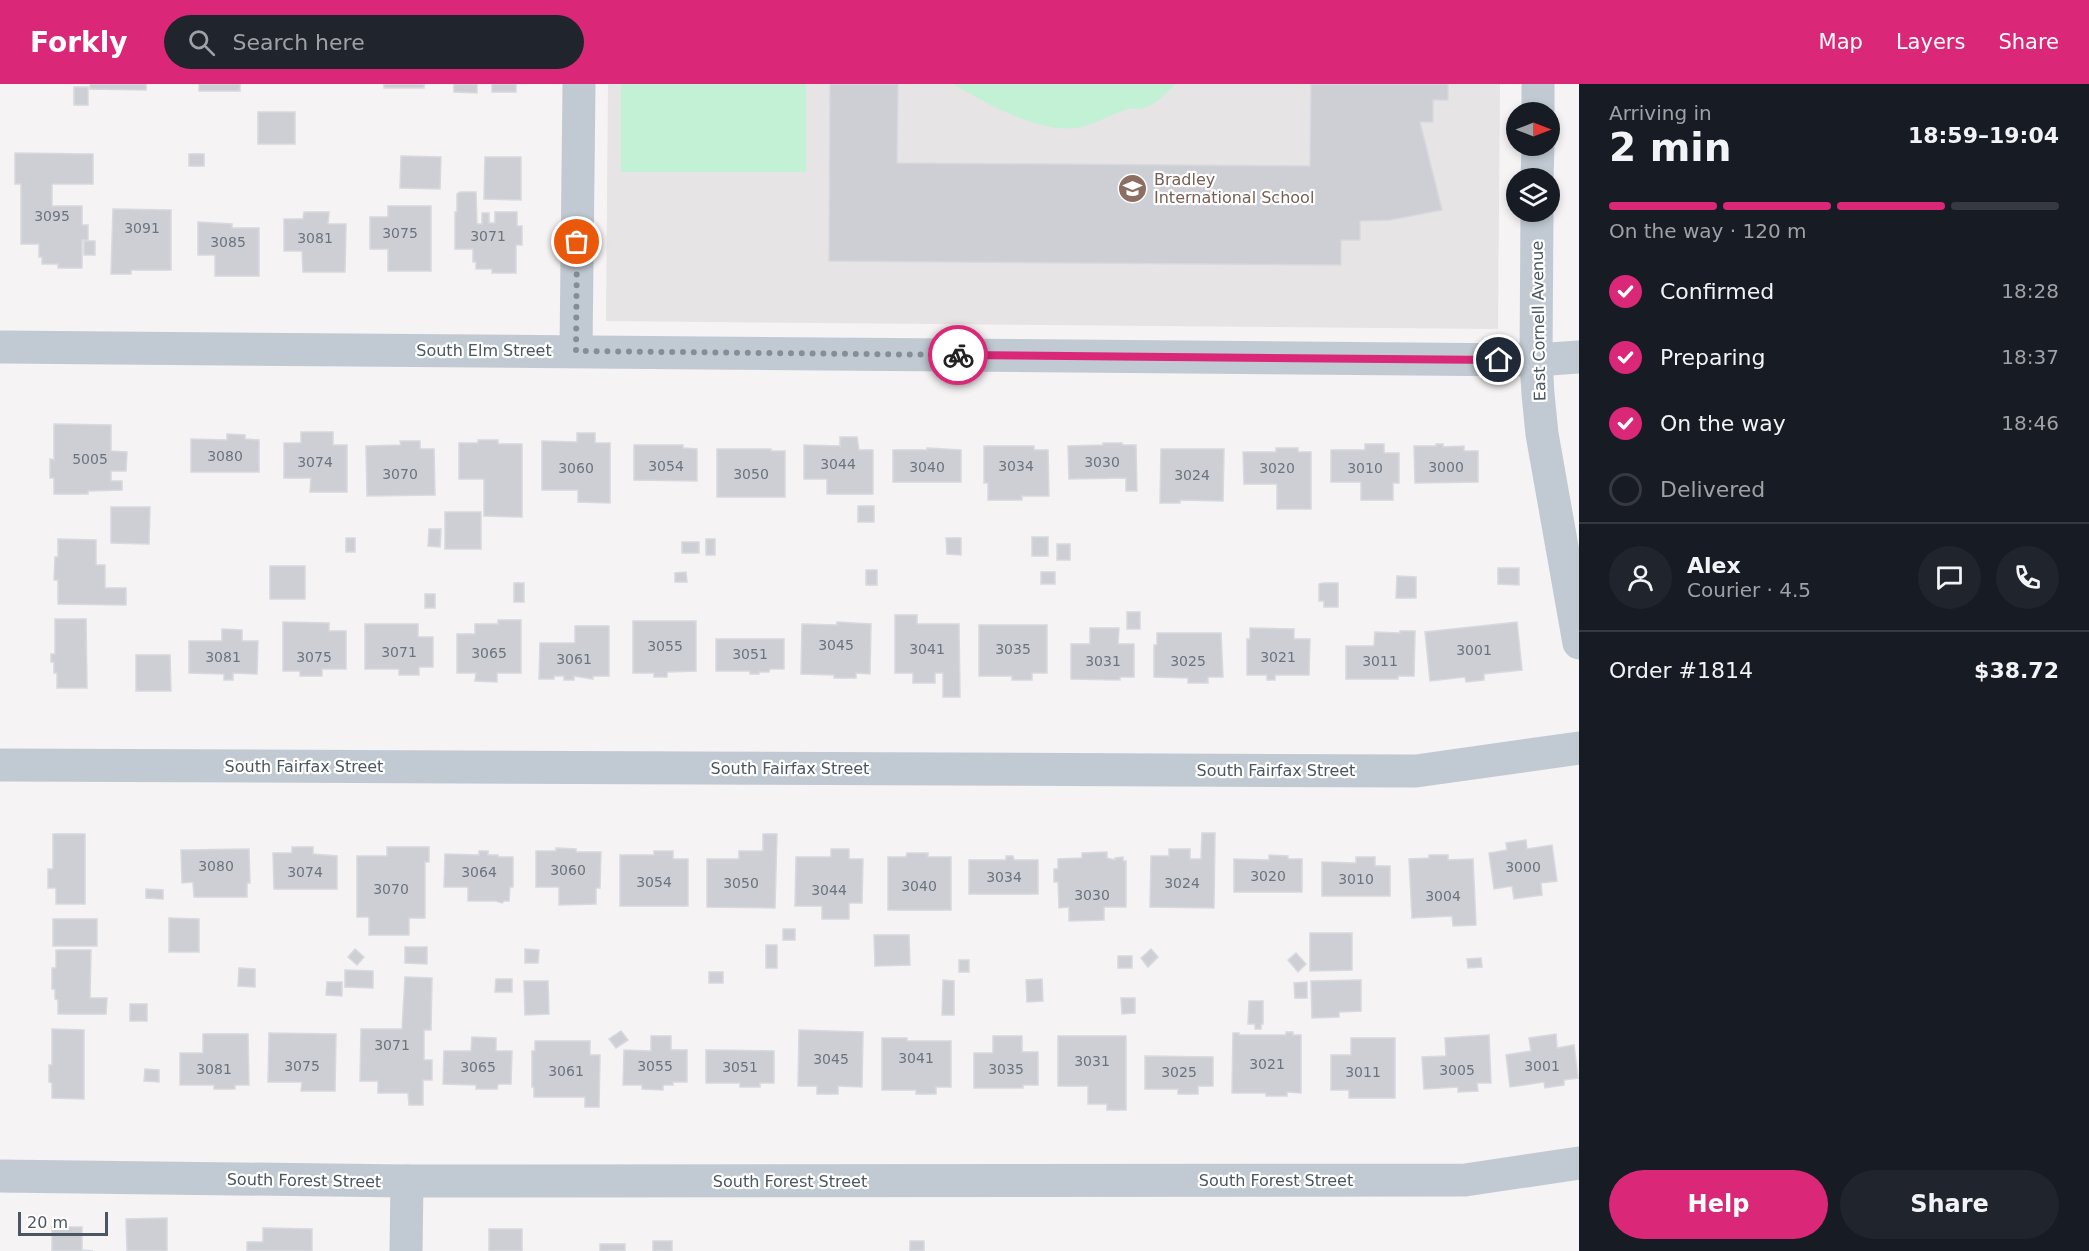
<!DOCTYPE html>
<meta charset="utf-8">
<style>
:root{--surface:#171b24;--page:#20242c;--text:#f1f3f6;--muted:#9ea1a6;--line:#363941;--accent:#db2777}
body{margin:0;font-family:"DejaVu Sans",sans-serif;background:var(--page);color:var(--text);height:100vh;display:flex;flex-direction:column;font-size:22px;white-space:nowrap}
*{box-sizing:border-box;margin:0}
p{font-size:20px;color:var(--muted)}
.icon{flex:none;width:33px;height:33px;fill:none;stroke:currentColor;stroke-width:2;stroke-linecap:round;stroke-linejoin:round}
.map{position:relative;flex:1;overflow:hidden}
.drawer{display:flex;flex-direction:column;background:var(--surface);width:510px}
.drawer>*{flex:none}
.needle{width:39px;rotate:90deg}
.buttons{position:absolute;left:1506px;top:18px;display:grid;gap:12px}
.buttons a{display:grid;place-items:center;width:54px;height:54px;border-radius:50%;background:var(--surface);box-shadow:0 3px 9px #0003;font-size:30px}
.scale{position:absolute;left:18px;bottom:15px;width:90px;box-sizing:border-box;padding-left:6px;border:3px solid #4a5661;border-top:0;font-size:16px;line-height:21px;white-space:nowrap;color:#4a5661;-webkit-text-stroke:4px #fff;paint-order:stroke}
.pin{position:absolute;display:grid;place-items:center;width:51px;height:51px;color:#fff;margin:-26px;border:3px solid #fff;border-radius:50%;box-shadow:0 2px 6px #0007}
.courier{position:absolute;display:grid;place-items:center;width:60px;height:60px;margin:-30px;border:4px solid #db2777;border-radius:50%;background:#fff;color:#222;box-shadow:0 2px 8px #0007}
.head em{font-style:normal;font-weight:700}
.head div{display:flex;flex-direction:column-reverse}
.head{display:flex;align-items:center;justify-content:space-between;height:102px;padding:0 30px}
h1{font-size:39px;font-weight:700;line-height:45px}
.bar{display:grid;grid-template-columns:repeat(4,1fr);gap:9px 6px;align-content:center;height:72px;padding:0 30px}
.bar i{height:8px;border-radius:4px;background:var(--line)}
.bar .active{background:var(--accent)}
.bar p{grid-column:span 4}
.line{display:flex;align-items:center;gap:15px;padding:0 30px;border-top:2px solid var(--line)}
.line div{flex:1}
.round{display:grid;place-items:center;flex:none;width:63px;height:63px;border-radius:32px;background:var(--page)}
ol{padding:0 30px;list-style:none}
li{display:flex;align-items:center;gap:18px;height:66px}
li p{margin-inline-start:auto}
li .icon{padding:6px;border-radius:50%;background:var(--accent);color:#fff;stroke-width:4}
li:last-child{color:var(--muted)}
li i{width:33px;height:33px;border:3px solid var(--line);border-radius:50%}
.primary-button{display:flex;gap:12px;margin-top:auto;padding:12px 30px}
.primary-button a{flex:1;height:69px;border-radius:36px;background:var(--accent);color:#fff;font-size:24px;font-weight:700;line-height:69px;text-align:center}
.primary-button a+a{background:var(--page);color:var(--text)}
header{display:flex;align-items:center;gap:36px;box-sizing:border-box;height:84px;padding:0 30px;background:var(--accent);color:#fff}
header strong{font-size:28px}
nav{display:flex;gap:33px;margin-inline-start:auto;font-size:21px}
.search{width:420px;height:54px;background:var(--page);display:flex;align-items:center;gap:15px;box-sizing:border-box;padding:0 21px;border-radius:33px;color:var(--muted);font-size:22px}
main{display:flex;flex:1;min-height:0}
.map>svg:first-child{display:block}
</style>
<header>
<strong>Forkly</strong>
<div class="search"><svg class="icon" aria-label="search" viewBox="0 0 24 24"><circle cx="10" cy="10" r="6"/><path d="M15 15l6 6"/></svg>Search here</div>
<nav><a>Map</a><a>Layers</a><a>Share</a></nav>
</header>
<main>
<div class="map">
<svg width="1579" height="1167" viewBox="0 0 1579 1167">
<rect width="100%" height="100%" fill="#f5f3f3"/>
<path fill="#e6e4e5" d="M608 0H1500L1498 245 606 237Z"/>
<g fill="#c3f1d5">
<rect x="621" y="0" width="185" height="88"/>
<path d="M953 0H1176C1167 8 1155 22 1143 24 1137 26 1131 23 1125 26 1111 31 1096 39 1082 43 1042 52 986 19 953 0Z"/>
</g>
<g fill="#cdcfd5" stroke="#d7d9de" stroke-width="1.5">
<path d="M90 0H146V6L90 5Z"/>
<rect x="199" y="0" width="41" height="7"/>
<rect x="384" y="0" width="40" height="4"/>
<path d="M454 0H477V9L454 8Z"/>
<rect x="492" y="0" width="24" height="8"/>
<path d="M830 0H898L897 79 1310 82 1311 0H1448V16H1433V38H1420L1442 126 1390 136 1360 137V156H1341V181L829 177Z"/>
<rect x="74" y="3" width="14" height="18"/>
<rect x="258" y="28" width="37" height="32"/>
<path d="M15 69 93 70V100H52V122H82V141H88V156H82V184H58V180H42V173H39V160H21V100H15Z"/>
<rect x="189" y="70" width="15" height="12"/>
<path d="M401 72 441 73 440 105 400 104Z"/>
<path d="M485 73H521V116L484 115Z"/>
<path d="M460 108H476L477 140H482V129H489V139H495V128H517V142H522V161H516V189H492V185H476V178H473V165H455V128H457V110Z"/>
<path d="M388 122H431V187H388V165H370V133H388Z"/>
<path d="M113 125 171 126V186H131V190H111Z"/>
<path d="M304 128H329L328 140H346L345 188H303L302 167H284V135H303Z"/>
<path d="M198 138 232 140V144H259V192H215V171H198Z"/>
<rect x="84" y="157" width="11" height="14"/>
<path d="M54 340 111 341V367L127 368 126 387H111V397H122V406L88 407V410H54V394H50V375L54 376Z"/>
<path d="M301 348H333V361H347V408H310L311 394H284V359H301Z"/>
<path d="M577 349H595V359H610V419L578 418V406H542V357L577 358Z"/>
<path d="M227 350 245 351V355L259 356V388H191V355L227 356Z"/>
<path d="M840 353H857L859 366H873V410H827V395H804V361L840 362Z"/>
<path d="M478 356H498V360H522V433L484 432V395H459V359H478Z"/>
<path d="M400 357H420V365H434L435 411 367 412 366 362 401 361Z"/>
<path d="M1103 359H1122V361H1136L1137 407H1126V394L1069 395 1068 362 1103 361Z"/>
<path d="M1365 360H1384V369H1399V399H1393V416H1361V398H1331V366H1365Z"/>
<path d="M1436 360H1443V363L1464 362V367H1478V398L1415 399 1414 362H1436Z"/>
<path d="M634 361H683V364L697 365V397L634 396Z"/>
<path d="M984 362H1034V366H1048L1049 412H1022V416H988V399H984Z"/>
<path d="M927 364 961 366V398H893V366H927Z"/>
<path d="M1276 364H1298V368H1311V425H1277V400H1244L1243 368H1276Z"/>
<path d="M717 365H771V367H785V413H717Z"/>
<path d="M1161 365H1224L1223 417 1180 416V419H1160Z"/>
<rect x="858" y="422" width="16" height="16"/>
<path d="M111 423H150L149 460 111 459Z"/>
<rect x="445" y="428" width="36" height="37"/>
<path d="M429 445H441L440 463 428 462Z"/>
<rect x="1032" y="453" width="16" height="19"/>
<rect x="346" y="454" width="9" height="14"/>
<path d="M946 454H961V471L947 470Z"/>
<path d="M58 455 96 456V481H105V504H126V521L58 520V496H54L55 473H58Z"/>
<rect x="706" y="455" width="9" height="16"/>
<rect x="682" y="458" width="17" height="11"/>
<rect x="1057" y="460" width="13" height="16"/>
<rect x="270" y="482" width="35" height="33"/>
<path d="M1498 484H1519V501L1498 500Z"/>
<rect x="866" y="486" width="11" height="15"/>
<path d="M686 488 687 498H675V489Z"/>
<rect x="1041" y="488" width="14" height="12"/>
<path d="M1397 492 1416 493V514H1396Z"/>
<rect x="514" y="499" width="10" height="19"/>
<path d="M1323 499H1338V523H1324V517H1319V500Z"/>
<rect x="425" y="510" width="10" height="14"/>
<rect x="1127" y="528" width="13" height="17"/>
<path d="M895 531H917V540H959L960 613H943V589H935V599H913V589H895Z"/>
<path d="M55 535H86L87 604H57V589H54V578H51V570H55Z"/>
<path d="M498 536H521V589H497V598L475 597 476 589H457V550H475V540H498Z"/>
<path d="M633 537H696V587L667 588V593H654V589H633Z"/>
<path d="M283 538 329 539V547H346V585H322V592H300V587H283Z"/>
<path d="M837 538 871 540 870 590 856 589V594H834V591L801 590 802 540 837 541Z"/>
<path d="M1517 538 1522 586 1484 590V596L1466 598 1465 593 1430 597 1425 548Z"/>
<path d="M365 540H418V553H433V583H419V591H399V585H365Z"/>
<path d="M979 541H1047V589H1032V596H1012V592H979Z"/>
<path d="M575 542H609V592H593V595L574 592V596H564V592H554V595H539L540 559H575Z"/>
<path d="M1090 544H1119L1118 560H1134V593H1120V596L1071 595V560H1090Z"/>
<path d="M1250 544 1294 545V555H1310L1309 591H1275V596H1267V591H1247V555H1250Z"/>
<path d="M222 545 242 546V557H258L257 590 233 589V596H224V590L189 589V557H222Z"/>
<path d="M1400 547H1415L1414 592H1398V595H1346V562H1374L1375 548 1400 549Z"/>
<path d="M1157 549H1221L1223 593H1208V599H1188V594L1154 593V561H1157Z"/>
<path d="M716 555H784V585H770L769 588H759V590H750V587H716Z"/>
<path d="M136 571H170L171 607H136Z"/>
<path d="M1202 749H1215L1214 824 1150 823 1151 772H1169V765H1190V775H1201Z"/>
<path d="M53 750H85V820H56V804H48V785H53Z"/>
<path d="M763 750H777L775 824 707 823V775H739V767H763Z"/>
<path d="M1526 756 1527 765 1552 761 1557 797 1541 799 1542 811 1514 815 1512 802 1494 805 1489 769 1507 766 1506 759Z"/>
<path d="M292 763H313V770L337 772V805H274L273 769H292Z"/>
<path d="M387 763H429V778H425V834H409V851H369V833H357V772H387Z"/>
<path d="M556 764 576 765V768H601L600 804H596V820L559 821V803H536V767H556Z"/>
<path d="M249 765 250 799H247V813H194L193 798 182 799 181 766Z"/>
<path d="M831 765H849V775H863L862 819H849V835H822V822H795L796 773H831Z"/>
<path d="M479 767H488V771H498V773H513V803H510L509 817H504L502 819 496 817H468V803H444L445 770 479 771Z"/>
<path d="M654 767H673V775H688V822H620V771H654Z"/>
<path d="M1107 768V774L1115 776V774L1123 773V777H1126V823H1104V836L1069 837V823L1059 824 1058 798H1054V785H1058V775L1082 774V769Z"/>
<path d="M907 769H928V773H951V826H888V773H906Z"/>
<path d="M1269 771 1288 772V775H1302V808H1234V775L1269 776Z"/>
<path d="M1429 771H1448V776L1473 775 1476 841 1453 842 1452 832 1412 834 1409 775 1429 774Z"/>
<path d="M1006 772H1013L1014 776H1038V810H969V776H1006Z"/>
<path d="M1356 773H1375V782H1390V812H1322V778L1356 779Z"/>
<path d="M146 805 163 806V815L146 814Z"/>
<path d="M169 834 199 835V868H169Z"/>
<rect x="53" y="835" width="44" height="27"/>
<rect x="783" y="845" width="12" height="11"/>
<path d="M1310 849H1352V886L1310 887Z"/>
<path d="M874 851H909L910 881 875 882Z"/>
<rect x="766" y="861" width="11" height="23"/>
<path d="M405 863H427V880L405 879Z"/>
<path d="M355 865 364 873 357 881 348 873Z"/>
<path d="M525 865 539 866 538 879H525Z"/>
<path d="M1151 865 1158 873 1148 883 1141 874Z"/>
<path d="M56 866H91L90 914H107L106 930H58V916L55 915V905H52V884H56Z"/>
<path d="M1296 869 1306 880 1298 888 1288 876Z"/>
<rect x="1118" y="872" width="14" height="12"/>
<path d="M1481 874 1482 883 1468 884 1467 875Z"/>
<rect x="959" y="876" width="10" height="12"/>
<path d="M239 884 255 885V903L238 902Z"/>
<path d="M345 886 373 887V904L345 903Z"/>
<rect x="709" y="888" width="14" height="11"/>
<path d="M405 893 432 894 431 946H424V976H432V996H423V1021H409L408 1009H378V997H360L361 945H402Z"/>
<path d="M496 895H512V908H495Z"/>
<path d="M1042 895 1043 917 1027 918 1026 896Z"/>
<path d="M943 896 954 897V931H942Z"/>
<path d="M1361 896V927L1339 928V933L1312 934 1311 897Z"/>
<path d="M524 897H548L549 930 525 931Z"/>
<path d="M327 898H342V912L326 911Z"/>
<path d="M1307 898V914H1295L1294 899Z"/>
<path d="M1121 914H1135V929L1122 930Z"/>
<path d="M1249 917H1263V940H1261V945H1255V940H1248Z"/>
<rect x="130" y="920" width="17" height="17"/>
<path d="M52 945 84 946V1015L52 1014V999L49 998V981H52Z"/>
<path d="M799 946 863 948 862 1003 838 1002V1010H817V1002H798Z"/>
<path d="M621 947 628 956 616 964 609 955Z"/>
<path d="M1286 948H1293V951H1301V1009L1287 1008V1012H1266V1009H1232L1233 949H1239V951H1286Z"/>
<path d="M269 949 336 950 335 1007H301L302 998H268Z"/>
<path d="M203 950H248L249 1001H235V1005H214V1001H180V969H203Z"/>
<path d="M1556 950 1557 964 1574 961 1578 994 1564 996V1001L1545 1004 1544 998 1510 1003 1506 971 1531 967 1529 954Z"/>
<path d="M1489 951 1491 999H1477L1478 1007 1458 1008V1003L1424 1005 1422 973 1446 972 1445 954Z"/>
<path d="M651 952H671V966H687V998H673V1001H663V1006L642 1005V1001H623L624 966 651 967Z"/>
<path d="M993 952H1022V968H1038V1001H1023V1004H974V969H993Z"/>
<path d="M1058 952H1126V1026H1107V1020H1088V1002H1058Z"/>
<path d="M472 953 496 954V967H512L511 1000H498L497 1005H476V1001L443 1000 444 967H471Z"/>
<path d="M882 954H907V957H951V1003H936V1010H916V1006H882Z"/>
<path d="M1351 954H1395V1014H1349V1006H1331V971H1351Z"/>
<path d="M535 957H590V971H600L599 1023H585V1013H534V1003H532V967H535Z"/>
<path d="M706 966 774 967V999H760V1003H740V999H706Z"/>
<path d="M1145 972 1213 973V1002H1198V1010H1178V1005H1145Z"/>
<path d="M145 985 159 986V998L144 997Z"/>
<path d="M167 1134V1167H127L126 1135Z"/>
<path d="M52 1143H82V1166L93 1167H52Z"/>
<path d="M263 1144 312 1145V1167H247V1158H263Z"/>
<rect x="489" y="1145" width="33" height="22"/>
<rect x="653" y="1157" width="19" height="10"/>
<rect x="910" y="1157" width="14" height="10"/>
<rect x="600" y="1160" width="25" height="7"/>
</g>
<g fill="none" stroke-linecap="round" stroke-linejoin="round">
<g stroke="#c1cad2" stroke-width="33">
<path d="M1538 28V0"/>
<path d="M1537 94 1538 62"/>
<path d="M1537 128 1536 276 1538 310 1542 350 1579 559"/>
<path d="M0 263 1536 276 1579 273"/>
<path d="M576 267 579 0"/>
<path d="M0 681 1416 687 1579 664"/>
<path d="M0 1092 407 1097 1465 1096 1579 1079"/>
<path d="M406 1167 407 1097"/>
</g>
</g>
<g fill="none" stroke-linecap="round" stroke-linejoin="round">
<path stroke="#868d94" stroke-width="6" stroke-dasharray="0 10.8" d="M577 158 576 267 958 271"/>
<path stroke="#db2777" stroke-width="8" d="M958 271 1499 276"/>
</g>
<defs>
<symbol id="school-disc" viewBox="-11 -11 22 22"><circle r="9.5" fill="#8d6e63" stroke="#fff"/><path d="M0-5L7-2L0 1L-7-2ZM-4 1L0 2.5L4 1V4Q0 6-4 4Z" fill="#fff"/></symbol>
</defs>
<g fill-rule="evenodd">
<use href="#school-disc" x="1116" y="88" width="33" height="33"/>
</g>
<g text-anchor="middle" stroke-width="4.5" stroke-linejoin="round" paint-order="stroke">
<g font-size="14" fill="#6b747e">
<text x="52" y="137">3095</text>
<text x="142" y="149">3091</text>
<text x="400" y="154">3075</text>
<text x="488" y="157">3071</text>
<text x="315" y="159">3081</text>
<text x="228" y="163">3085</text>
<text x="225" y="377">3080</text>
<text x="90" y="380">5005</text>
<text x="315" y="383">3074</text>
<text x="1102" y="383">3030</text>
<text x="838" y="385">3044</text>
<text x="666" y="387">3054</text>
<text x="1016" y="387">3034</text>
<text x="927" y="388">3040</text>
<text x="1446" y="388">3000</text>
<text x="576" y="389">3060</text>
<text x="1277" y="389">3020</text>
<text x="1365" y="389">3010</text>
<text x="400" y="395">3070</text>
<text x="751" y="395">3050</text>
<text x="1192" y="396">3024</text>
<text x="836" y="566">3045</text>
<text x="665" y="567">3055</text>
<text x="927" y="570">3041</text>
<text x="1013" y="570">3035</text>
<text x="1474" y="571">3001</text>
<text x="399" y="573">3071</text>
<text x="489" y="574">3065</text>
<text x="750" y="575">3051</text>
<text x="223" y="578">3081</text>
<text x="314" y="578">3075</text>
<text x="1278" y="578">3021</text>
<text x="574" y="580">3061</text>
<text x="1103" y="582">3031</text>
<text x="1188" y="582">3025</text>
<text x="1380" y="582">3011</text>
<text x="216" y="787">3080</text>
<text x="1523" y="788">3000</text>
<text x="568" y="791">3060</text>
<text x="305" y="793">3074</text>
<text x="479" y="793">3064</text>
<text x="1268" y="797">3020</text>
<text x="1004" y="798">3034</text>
<text x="1356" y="800">3010</text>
<text x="654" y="803">3054</text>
<text x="741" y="804">3050</text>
<text x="1182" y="804">3024</text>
<text x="919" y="807">3040</text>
<text x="391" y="810">3070</text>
<text x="829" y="811">3044</text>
<text x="1092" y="816">3030</text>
<text x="1443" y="817">3004</text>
<text x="392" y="966">3071</text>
<text x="916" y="979">3041</text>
<text x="831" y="980">3045</text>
<text x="1092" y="982">3031</text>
<text x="1267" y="985">3021</text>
<text x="302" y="987">3075</text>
<text x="655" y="987">3055</text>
<text x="1542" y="987">3001</text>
<text x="478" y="988">3065</text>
<text x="740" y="988">3051</text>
<text x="214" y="990">3081</text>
<text x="1006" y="990">3035</text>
<text x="1457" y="991">3005</text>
<text x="566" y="992">3061</text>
<text x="1179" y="993">3025</text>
<text x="1363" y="993">3011</text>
</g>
<g font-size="16" fill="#785e54" stroke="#fff" text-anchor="start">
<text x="1154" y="101">Bradley<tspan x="1154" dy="18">International School</tspan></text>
</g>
<g font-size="16" fill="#4a5661" stroke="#fff">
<text transform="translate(1538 237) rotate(-91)" y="6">East Cornell Avenue</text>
<text x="484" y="272">South Elm Street</text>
<text x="304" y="688">South Fairfax Street</text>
<text x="790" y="690">South Fairfax Street</text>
<text x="1276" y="692">South Fairfax Street</text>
<text transform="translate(304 1096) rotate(1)" y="6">South Forest Street</text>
<text x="1276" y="1102">South Forest Street</text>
<text x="790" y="1103">South Forest Street</text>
</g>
</g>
</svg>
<div class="buttons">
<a><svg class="needle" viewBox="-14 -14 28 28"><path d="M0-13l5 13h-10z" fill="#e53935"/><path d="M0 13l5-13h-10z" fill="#9ea1a6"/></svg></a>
<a><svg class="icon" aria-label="layers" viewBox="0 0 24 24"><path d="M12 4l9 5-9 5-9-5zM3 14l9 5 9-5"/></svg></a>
</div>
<div class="scale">20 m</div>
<div class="pin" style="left:577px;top:158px;background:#ea580c"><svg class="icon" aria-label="bag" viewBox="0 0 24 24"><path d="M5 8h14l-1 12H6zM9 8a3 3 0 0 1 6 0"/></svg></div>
<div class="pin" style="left:1499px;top:276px;background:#1f2937"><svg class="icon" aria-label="home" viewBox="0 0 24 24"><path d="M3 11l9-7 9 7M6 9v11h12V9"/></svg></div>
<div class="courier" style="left:958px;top:271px"><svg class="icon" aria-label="bike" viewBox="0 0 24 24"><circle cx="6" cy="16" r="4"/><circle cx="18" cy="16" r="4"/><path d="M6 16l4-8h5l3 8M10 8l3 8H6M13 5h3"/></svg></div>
</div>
<section class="drawer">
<div class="head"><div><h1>2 min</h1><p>Arriving in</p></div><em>18:59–19:04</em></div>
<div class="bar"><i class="active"></i><i class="active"></i><i class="active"></i><i></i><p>On the way · 120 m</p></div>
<ol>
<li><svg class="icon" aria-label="check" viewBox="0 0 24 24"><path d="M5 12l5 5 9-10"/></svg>Confirmed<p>18:28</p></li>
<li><svg class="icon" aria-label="check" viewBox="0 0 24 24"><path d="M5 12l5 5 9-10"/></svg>Preparing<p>18:37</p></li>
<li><svg class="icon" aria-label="check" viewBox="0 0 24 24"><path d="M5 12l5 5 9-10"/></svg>On the way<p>18:46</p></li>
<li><i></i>Delivered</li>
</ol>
<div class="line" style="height:108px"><a class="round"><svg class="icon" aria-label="person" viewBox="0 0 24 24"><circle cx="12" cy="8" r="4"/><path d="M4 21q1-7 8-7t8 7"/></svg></a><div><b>Alex</b><p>Courier · 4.5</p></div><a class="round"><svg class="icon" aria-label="chat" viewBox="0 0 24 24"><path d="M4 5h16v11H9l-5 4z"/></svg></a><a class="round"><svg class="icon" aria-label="phone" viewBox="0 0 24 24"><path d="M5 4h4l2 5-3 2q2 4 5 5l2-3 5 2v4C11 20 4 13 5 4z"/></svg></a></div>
<div class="line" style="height:78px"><div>Order #1814</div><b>$38.72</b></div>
<div class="primary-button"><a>Help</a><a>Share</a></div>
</section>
</main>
